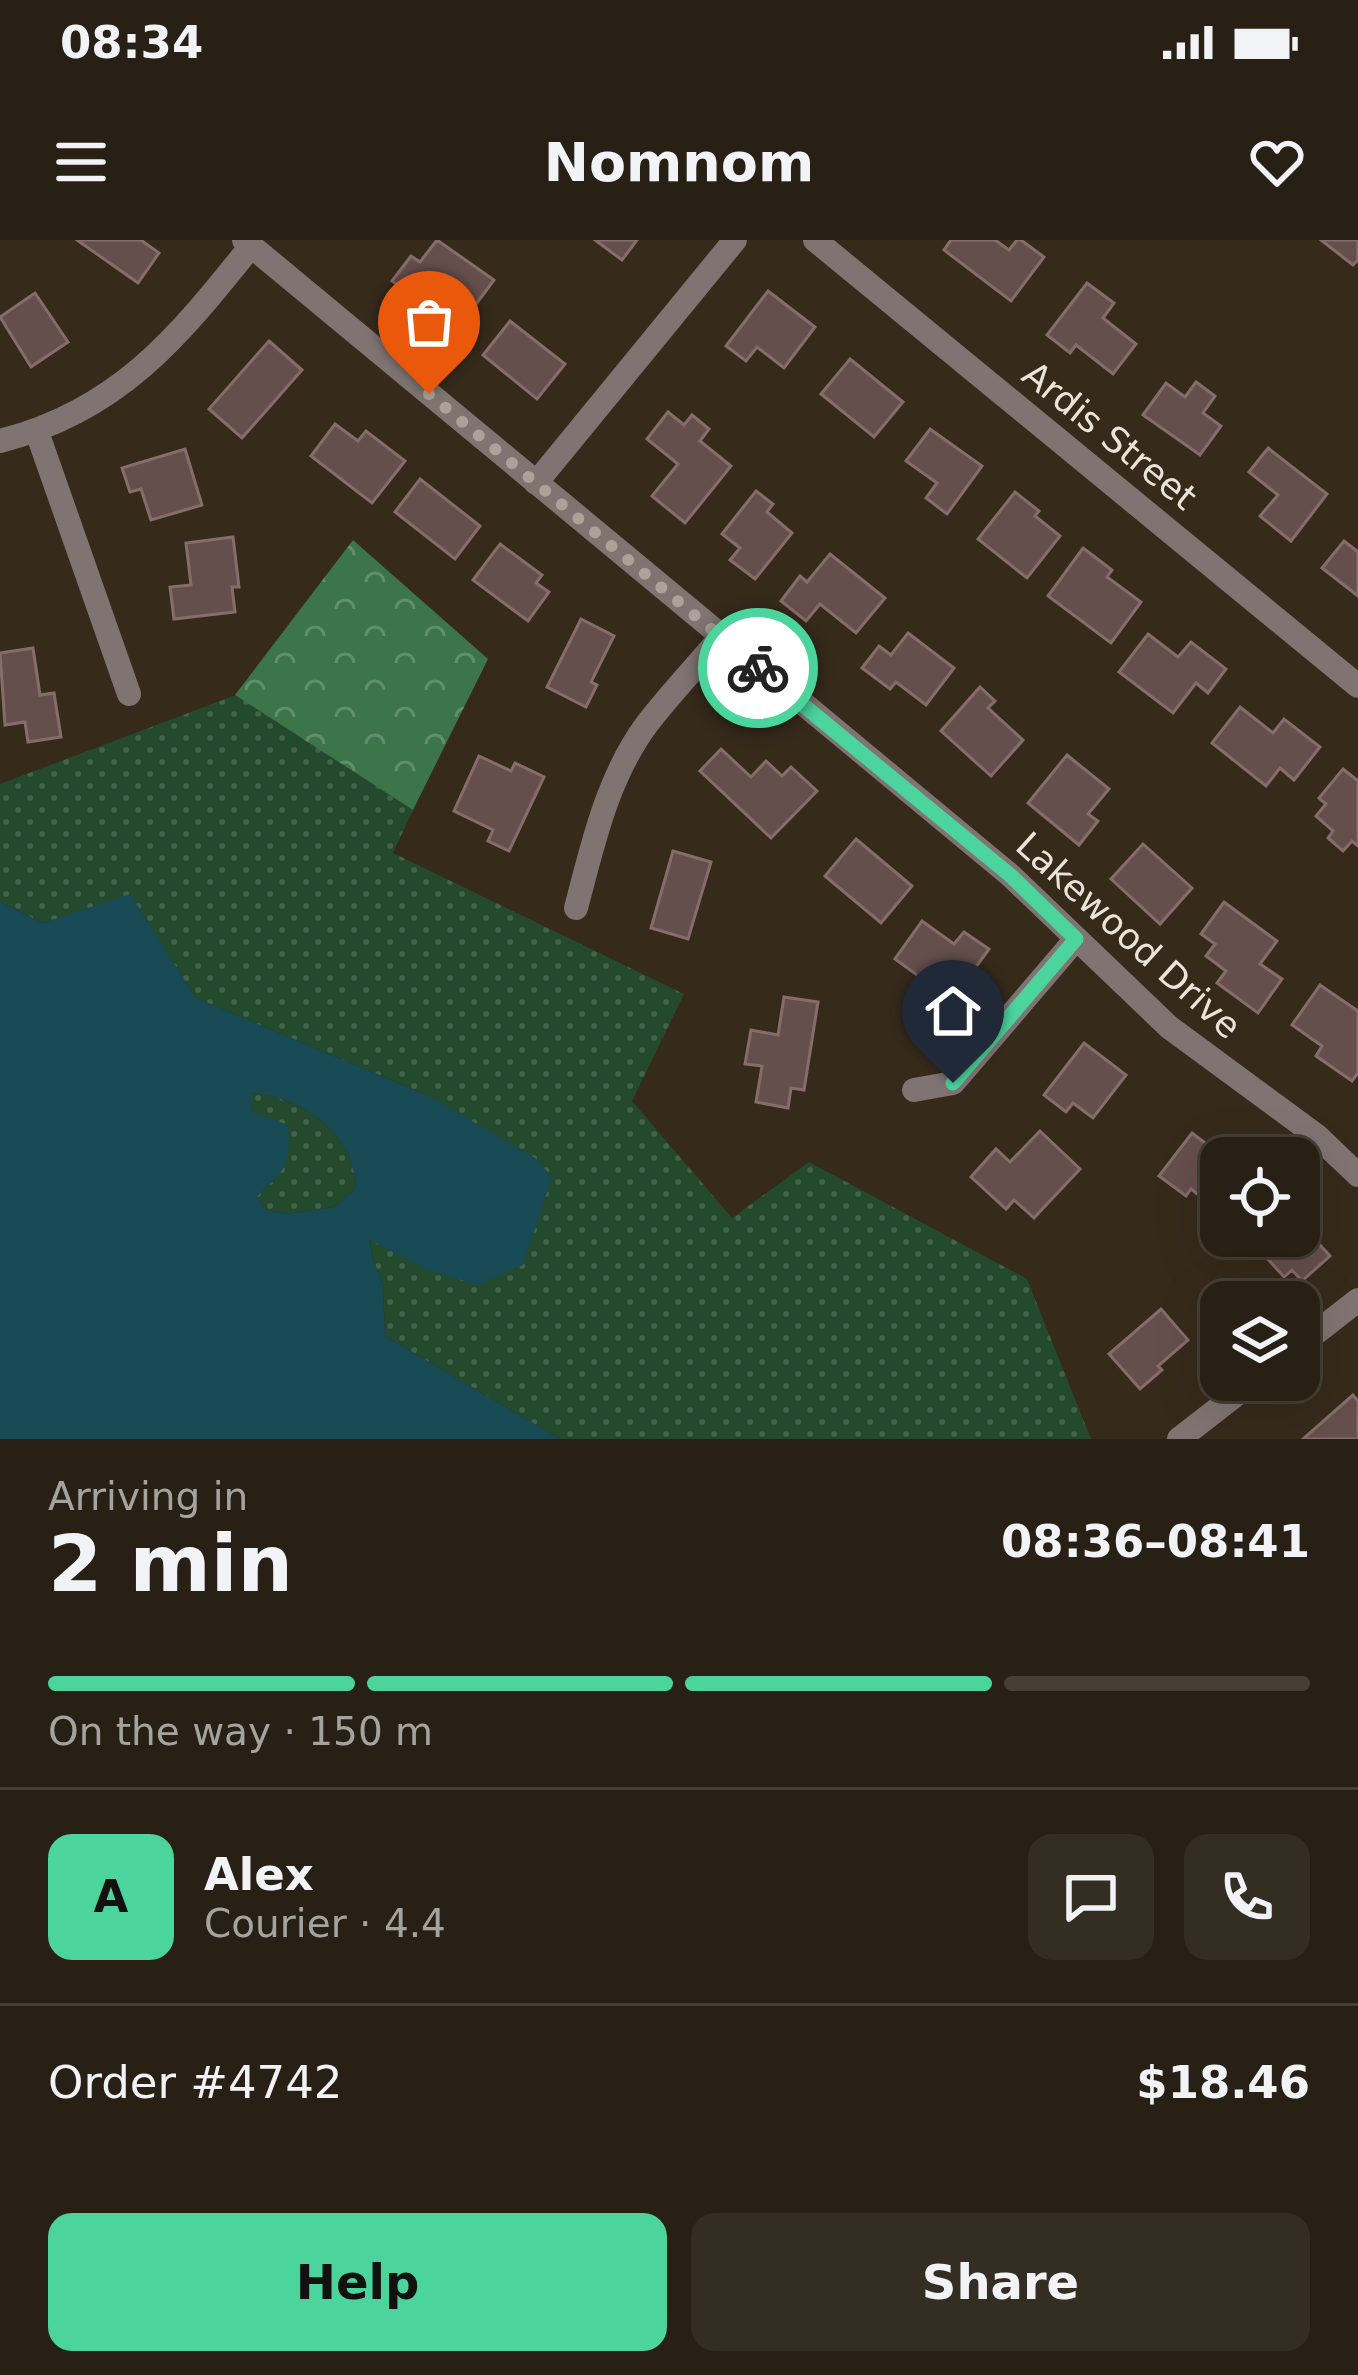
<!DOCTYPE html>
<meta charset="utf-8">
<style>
:root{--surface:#282014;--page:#342d22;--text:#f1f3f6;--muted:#a5a3a0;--line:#443e34;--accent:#4bd49c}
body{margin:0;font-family:"DejaVu Sans",sans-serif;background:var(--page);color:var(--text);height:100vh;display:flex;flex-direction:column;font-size:45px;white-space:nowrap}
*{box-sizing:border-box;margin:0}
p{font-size:39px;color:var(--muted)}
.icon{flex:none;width:66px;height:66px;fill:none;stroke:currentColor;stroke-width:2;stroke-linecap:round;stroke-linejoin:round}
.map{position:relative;height:1199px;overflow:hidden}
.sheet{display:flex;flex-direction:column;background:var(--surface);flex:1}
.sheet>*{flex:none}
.buttons{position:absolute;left:1200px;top:897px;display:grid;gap:24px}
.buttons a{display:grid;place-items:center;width:120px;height:120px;border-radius:24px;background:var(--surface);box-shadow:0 12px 48px #0002,0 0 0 3px var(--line);font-size:60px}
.pin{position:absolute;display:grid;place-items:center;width:102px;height:102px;color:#fff;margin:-123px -51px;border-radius:50% 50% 50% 0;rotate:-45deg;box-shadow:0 0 12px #0007}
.pin .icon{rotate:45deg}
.courier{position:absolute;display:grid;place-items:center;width:120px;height:120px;margin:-60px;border:9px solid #4bd49c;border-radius:50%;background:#fff;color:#222;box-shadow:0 3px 15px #0007}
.overview em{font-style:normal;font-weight:600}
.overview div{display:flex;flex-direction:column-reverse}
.overview{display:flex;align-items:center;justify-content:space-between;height:204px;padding:0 48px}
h1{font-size:78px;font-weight:600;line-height:90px}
.bar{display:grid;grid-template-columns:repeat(4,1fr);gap:18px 12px;align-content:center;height:144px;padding:0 48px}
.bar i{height:15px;border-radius:9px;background:var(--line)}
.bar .on{background:var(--accent)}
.bar p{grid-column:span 4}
.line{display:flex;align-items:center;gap:30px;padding:0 48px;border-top:3px solid var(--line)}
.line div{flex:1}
.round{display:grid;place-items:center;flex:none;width:126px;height:126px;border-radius:24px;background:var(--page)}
.primary-button{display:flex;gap:24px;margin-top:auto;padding:24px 48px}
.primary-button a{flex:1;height:138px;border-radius:24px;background:var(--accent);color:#111;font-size:48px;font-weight:600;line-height:138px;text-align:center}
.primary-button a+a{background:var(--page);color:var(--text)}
.status{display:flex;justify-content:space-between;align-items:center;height:84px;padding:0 60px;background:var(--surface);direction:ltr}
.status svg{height:33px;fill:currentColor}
header{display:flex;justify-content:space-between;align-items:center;height:156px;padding:0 48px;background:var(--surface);font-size:54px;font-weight:600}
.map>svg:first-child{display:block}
</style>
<div class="status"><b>08:34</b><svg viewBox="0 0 49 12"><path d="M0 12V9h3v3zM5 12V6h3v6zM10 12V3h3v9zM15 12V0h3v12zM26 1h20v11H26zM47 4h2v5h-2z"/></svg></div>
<header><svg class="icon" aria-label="menu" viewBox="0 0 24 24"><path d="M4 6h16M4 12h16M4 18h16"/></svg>Nomnom<svg class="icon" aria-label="heart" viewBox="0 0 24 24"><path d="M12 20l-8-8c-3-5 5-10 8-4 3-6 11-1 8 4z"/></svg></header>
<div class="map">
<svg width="1358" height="1199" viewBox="0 0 1358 1199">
<defs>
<pattern id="green-dots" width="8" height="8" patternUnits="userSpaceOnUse" patternTransform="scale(3)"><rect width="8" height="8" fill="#234a2c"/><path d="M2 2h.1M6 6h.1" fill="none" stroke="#43644a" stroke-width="1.8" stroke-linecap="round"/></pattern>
<pattern id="forest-crowns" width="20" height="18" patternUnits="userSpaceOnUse" patternTransform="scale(3)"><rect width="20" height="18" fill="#3b7549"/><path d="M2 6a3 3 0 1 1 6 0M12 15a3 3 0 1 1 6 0" fill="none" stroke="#618f6b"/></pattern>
</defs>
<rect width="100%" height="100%" fill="#362a1b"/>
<g fill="url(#green-dots)">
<path d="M236 455 413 570 393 613 684 754 632 861 732 978 809 922 1027 1039 1091 1199H560L385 1096 383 1046 372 1016 370 998 428 1030 429 856 196 758 130 655 43 683 0 662V544Z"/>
<path d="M251 853C302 857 355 893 356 948L334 967 285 974 264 969 257 956 276 939 251 871Z"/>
</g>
<path fill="url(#forest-crowns)" d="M353 300 488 419 413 570 235 455Z"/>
<path fill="#174a54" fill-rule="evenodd" d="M130 654 196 758 429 856 535 918 552 937 523 1025 478 1045 428 1030 370 1000 372 1016 383 1046 385 1096 560 1199H0V662L43 683ZM252 853C302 857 355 893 356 948L334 967 285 974 264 969 257 956C286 931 291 923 288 885L251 871Z"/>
<g fill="#654f4c" stroke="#866d6b" stroke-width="3">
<path d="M77 0H141L159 13 138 43Z"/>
<path d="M437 0 494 40 465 79 427 50 419 61 392 41 411 16 420 22Z"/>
<path d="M595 0H637L622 20Z"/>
<path d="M951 0H995L1009 10 1017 0H1021L1044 17 1011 61 944 10Z"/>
<path d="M1321 0H1358V20L1353 25Z"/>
<path d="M1087 43 1114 63 1103 78 1136 104 1113 134 1076 105 1070 113 1047 95Z"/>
<path d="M768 51 815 87 784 128 757 107 746 121 726 106Z"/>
<path d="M35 53 68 102 31 127 0 77Z"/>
<path d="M510 81 565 124 537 159 483 115Z"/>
<path d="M269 101 302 130 242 198 209 169Z"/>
<path d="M850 119 903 162 874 197 821 154Z"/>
<path d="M1196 142 1215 156 1203 173 1221 186 1200 215 1143 175 1166 143 1185 157Z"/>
<path d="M668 172 684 185 692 175 709 189 700 201 731 226 685 283 652 256 678 224 647 199Z"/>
<path d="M335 184 358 201 366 191 405 221 372 263 311 216Z"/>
<path d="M930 189 982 226 947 274 926 258 937 243 906 221Z"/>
<path d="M1268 208 1327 254 1291 301 1260 276 1278 255 1249 232Z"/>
<path d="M185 209 202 265 151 280 141 249 130 252 122 228Z"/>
<path d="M420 239 480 286 455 319 395 272Z"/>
<path d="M756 251 773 264 767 272 792 293 755 339 730 320 740 308 722 294Z"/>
<path d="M1015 252 1039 271 1035 276 1060 296 1027 338 978 299Z"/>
<path d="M233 297 239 347H232L235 372 174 379 170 347 191 345 186 303Z"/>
<path d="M1344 301 1358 312V356L1322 328Z"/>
<path d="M500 304 542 335 536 343 549 352 528 381 473 340Z"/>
<path d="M1083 308 1112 330 1107 337 1141 362 1111 403 1048 356Z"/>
<path d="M830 314 885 358 856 393 820 364 806 381 781 361 800 336 807 342Z"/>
<path d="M581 379 614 396 591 442 597 445 586 467 547 447Z"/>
<path d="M908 393 954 428 926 465 896 442 890 449 862 428 879 406 891 415Z"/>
<path d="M1148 394 1178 417 1191 402 1226 429 1208 453 1196 443 1173 473 1119 432Z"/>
<path d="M33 408 40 455 54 453 61 497 28 502 25 482 5 485 0 413Z"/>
<path d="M980 447 995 461 988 468 1023 500 991 536 941 491Z"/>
<path d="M1240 467 1273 493 1284 479 1320 507 1294 540 1280 528 1266 546 1212 503Z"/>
<path d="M721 509 751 537 766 521 782 536 791 527 817 551 771 598 700 531Z"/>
<path d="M1067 515 1109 549 1088 574 1098 581 1079 605 1028 563Z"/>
<path d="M479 516 511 531 515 523 544 537 509 611 488 601 493 590 454 571Z"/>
<path d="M1343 529 1358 541V606L1352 601 1343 611 1328 598 1333 591 1316 576 1326 564 1319 558Z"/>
<path d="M856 599 912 646 881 683 825 636Z"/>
<path d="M1143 604 1192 648 1160 684 1111 639Z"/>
<path d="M673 611 711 622 688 699 651 688Z"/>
<path d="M1224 662 1277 701 1260 724 1282 739 1258 773 1217 743 1226 731 1206 716 1215 704 1201 694Z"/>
<path d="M922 681 954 704 964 692 989 709 965 742 954 734 930 768 913 756 924 740 895 719Z"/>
<path d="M1320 745 1358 771V833L1352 841 1316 816 1322 806 1292 785Z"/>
<path d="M784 757 818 762 804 850 791 848 788 868 756 862 762 826 745 824 751 790 778 795Z"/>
<path d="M1084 803 1126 835 1093 878 1073 863 1066 872 1044 855Z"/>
<path d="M1040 891 1080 929 1034 978 1014 960 1006 969 971 937 996 909 1010 922Z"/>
<path d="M1192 893 1225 918H1221V958L1214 967 1191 949 1186 956 1159 936Z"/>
<path d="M1299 982 1330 1016 1302 1041 1292 1030 1284 1037 1247 996H1299Z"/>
<path d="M1161 1069 1188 1100 1158 1126 1162 1130 1140 1149 1109 1114Z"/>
<path d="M1353 1155 1358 1161V1199H1303Z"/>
</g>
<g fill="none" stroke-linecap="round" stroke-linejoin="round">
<g stroke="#7f7471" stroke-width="24">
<path d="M244 0 1010 635 1169 787 1317 896 1358 935"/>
<path d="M815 0 1358 446"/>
<path d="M37 192 129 454"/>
<path d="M0 201C119 171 178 97 251 6"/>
<path d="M536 243 735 0"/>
<path d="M576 668C593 604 607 538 647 484 670 454 697 426 721 397"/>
<path d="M914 850 953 843 1076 699"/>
<path d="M1299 1106 1358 1060"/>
<path d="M1179 1199 1255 1140"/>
</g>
</g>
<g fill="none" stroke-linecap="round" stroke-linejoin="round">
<path stroke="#aca297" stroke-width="12" stroke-dasharray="0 21.6" d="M429 154 758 428"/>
<path stroke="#4bd49c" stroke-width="15" d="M758 428 1010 635 1076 699 953 843"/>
</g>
<g text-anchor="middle" stroke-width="9" stroke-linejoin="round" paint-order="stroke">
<g font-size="36" fill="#ece3da" stroke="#362a1b">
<text transform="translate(1110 195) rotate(39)" y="13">Ardis Street</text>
<text transform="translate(1129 695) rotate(42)" y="13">Lakewood Drive</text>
</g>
</g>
</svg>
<div class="buttons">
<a><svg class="icon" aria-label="locate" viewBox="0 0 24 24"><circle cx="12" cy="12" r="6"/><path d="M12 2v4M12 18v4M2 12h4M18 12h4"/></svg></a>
<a><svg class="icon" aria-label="layers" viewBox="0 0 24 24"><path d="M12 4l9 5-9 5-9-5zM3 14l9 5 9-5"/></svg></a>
</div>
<div class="pin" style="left:429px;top:154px;background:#ea580c"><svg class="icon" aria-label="bag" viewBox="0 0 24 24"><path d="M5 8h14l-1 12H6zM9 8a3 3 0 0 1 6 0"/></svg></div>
<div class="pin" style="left:953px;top:843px;background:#1f2937"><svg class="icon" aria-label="home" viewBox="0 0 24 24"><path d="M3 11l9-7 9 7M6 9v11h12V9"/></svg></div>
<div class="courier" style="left:758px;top:428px"><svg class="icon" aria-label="bike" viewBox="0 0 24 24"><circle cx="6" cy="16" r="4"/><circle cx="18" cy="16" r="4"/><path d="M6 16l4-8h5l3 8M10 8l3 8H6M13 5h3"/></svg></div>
</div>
<section class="sheet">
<div class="overview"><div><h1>2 min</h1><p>Arriving in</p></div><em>08:36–08:41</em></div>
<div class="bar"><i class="on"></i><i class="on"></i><i class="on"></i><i></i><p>On the way · 150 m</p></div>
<div class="line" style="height:216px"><b class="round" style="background:var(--accent);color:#111">A</b><div><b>Alex</b><p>Courier · 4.4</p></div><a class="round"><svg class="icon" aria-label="chat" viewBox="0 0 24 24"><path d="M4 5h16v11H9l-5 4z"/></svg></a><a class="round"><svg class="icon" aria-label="phone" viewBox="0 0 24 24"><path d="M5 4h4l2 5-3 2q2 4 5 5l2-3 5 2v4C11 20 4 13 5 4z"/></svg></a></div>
<div class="line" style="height:156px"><div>Order #4742</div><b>$18.46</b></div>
<div class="primary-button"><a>Help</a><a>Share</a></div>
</section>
